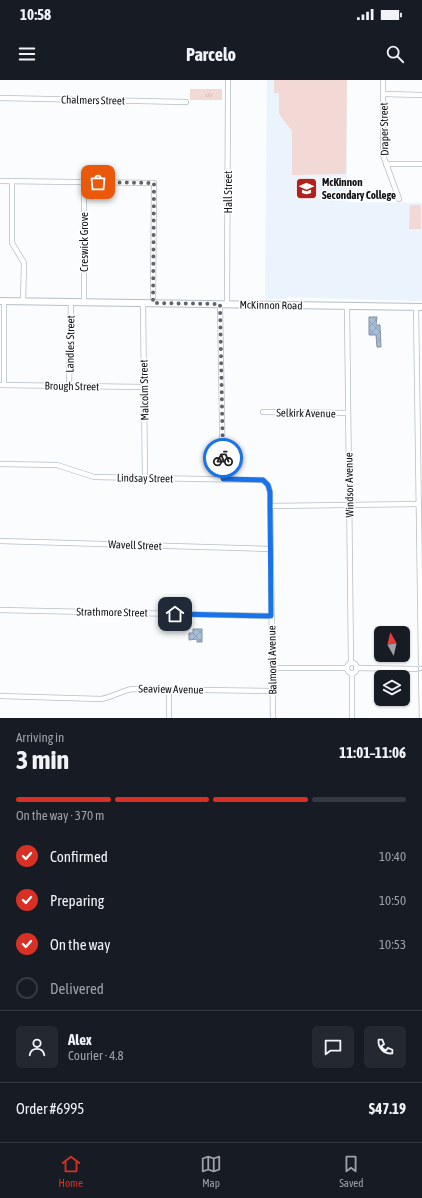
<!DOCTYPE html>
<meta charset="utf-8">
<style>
:root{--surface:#171b24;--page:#242831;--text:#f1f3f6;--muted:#9ea1a6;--line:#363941;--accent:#d93025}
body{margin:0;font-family:"Asap Condensed",sans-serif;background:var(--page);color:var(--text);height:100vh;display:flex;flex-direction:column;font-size:15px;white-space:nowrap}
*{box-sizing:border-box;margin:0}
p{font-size:13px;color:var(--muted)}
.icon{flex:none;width:22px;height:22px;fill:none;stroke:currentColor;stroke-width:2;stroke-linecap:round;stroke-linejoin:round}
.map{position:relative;height:638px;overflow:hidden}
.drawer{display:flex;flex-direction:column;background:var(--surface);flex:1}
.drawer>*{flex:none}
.needle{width:26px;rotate:352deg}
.buttons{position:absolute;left:374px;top:546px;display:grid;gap:8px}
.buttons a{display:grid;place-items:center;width:36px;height:36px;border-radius:6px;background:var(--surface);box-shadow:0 1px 3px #0004;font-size:20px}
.pin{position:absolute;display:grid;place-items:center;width:34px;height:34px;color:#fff;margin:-17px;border-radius:8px;box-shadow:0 2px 6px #0006}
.courier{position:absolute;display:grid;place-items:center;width:40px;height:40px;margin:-20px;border:3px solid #1a73e8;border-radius:50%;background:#fff;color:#222;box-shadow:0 1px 5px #0007}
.head em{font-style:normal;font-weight:700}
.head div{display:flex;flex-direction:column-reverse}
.head{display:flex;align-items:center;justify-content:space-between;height:68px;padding:0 16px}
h1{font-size:26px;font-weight:700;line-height:30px}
.bar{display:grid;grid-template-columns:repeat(4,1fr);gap:6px 4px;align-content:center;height:48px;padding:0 16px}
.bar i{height:5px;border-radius:3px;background:var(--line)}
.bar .active{background:var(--accent)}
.bar p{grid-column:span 4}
.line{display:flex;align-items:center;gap:10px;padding:0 16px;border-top:1px solid var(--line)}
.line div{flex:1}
.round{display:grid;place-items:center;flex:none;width:42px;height:42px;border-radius:6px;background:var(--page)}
ol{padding:0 16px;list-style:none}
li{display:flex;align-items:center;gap:12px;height:44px}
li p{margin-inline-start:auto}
li .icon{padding:4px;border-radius:50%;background:var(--accent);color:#fff;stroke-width:4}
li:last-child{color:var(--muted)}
li i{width:22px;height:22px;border:2px solid var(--line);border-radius:50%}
.status{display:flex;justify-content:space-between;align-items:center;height:28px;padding:0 20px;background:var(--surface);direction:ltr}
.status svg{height:11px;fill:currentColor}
header{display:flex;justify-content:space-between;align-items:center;height:52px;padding:0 16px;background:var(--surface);font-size:18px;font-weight:700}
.tabs{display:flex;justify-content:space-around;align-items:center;height:56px;border-top:1px solid var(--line);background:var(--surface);font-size:11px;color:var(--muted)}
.tabs a{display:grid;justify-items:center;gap:2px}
.tabs .active{color:var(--accent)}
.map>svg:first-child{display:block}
</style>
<div class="status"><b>10:58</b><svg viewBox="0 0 49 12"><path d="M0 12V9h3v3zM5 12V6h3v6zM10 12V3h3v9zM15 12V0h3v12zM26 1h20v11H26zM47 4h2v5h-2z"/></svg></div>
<header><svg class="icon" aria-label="menu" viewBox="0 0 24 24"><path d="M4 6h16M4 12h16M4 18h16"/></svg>Parcelo<svg class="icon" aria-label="search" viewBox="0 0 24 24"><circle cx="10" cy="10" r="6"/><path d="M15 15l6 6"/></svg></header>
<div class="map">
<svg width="422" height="638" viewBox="0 0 422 638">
<defs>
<pattern id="grass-tufts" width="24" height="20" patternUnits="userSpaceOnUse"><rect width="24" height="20" fill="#f3d9d5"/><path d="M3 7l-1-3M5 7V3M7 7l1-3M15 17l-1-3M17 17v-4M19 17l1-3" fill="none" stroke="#cfb9b6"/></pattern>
<pattern id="building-cross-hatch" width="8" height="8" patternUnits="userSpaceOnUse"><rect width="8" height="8" fill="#a5bedb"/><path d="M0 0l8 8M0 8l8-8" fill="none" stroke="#8da2bb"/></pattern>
</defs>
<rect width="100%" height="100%" fill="#fafcfe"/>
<path fill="#ebf3fd" d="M267 0H347V122L422 123V221L286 217V219H265Z"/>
<rect fill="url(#grass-tufts)" x="190" y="9" width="32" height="11"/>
<g fill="#f3d9d5">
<path d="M274 0H347L346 94 292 95V51L279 34V13H274Z"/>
<path d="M410 125H421V149H409Z"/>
</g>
<g fill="url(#building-cross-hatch)" stroke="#89919b">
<path d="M369 237H377L376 245H380L381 267H377L376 255H369Z"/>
<path d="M193 549H202V562H197V559L189 560V553H193Z"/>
</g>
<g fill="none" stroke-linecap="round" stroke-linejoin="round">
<defs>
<g id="minor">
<path d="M383 0V75L399 119"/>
<path d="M384 14 422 15"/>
<path d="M0 18 186 22"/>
<path d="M386 84H422"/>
<path d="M0 101 154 103 153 223"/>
<path d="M12 101V163L24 183 23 221"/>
<path d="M84 222V102"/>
<path d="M143 223 145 398"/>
<path d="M220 224 223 399"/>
<path d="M227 224 228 0"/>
<path d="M347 226 351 583"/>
<path d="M416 227 421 584"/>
<path d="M0 305 144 307"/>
<path d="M4 305V221"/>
<path d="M69 306 71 222"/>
<path d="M263 332 348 333"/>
<path d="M0 384 57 385 94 397 263 400 268 405 270 412 273 638"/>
<path d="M270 426 419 424"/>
<path d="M0 461 270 469"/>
<path d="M0 530 271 536"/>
<circle cx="352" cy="588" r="5"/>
<path d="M272 588H347"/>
<path d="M356 588 416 589"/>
<path d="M352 593V638"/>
<path d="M421 593 422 638"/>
<path d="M0 616 101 619C113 617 121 611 132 609L272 611"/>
<path d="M169 638V609"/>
</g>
<path id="tertiary" d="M0 221 422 227"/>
</defs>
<use href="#minor" stroke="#b5bec8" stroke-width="6"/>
<use href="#tertiary" stroke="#b5bec8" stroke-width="8"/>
<use href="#minor" stroke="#fff" stroke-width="4.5"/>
<use href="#tertiary" stroke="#fff" stroke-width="6"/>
</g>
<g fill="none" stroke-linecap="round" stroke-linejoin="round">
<path stroke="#616367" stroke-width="4" stroke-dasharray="0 7.2" d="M98 102 154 103 153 223 220 224 223 378"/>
<path stroke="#1a73e8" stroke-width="5" d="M175 534 271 536 270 412 268 405 263 400 223 399V378"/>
</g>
<defs>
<symbol id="school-square" viewBox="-11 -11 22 22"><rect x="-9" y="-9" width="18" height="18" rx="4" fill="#b2221d" stroke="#fff"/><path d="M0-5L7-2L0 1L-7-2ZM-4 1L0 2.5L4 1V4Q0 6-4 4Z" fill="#fff"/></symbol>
</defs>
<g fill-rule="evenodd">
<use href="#school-square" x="294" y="96" width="25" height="25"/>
</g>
<g text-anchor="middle" stroke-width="3" stroke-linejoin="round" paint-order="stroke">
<g font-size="11" fill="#0e1115" stroke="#fff">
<text transform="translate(93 20) rotate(1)" y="4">Chalmers Street</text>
<text transform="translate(384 49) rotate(-91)" y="4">Draper Street</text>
<text transform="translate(228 112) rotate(-90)" y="4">Hall Street</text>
<text transform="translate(84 162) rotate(-90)" y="4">Creswick Grove</text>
<text transform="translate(271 225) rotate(1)" y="4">McKinnon Road</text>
<text transform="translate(70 264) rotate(-89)" y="4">Landles Street</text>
<text transform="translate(72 306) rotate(1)" y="4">Brough Street</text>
<text transform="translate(144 310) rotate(-91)" y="4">Malcolm Street</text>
<text transform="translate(306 333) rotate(1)" y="4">Selkirk Avenue</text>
<text transform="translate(145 398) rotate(1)" y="4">Lindsay Street</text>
<text transform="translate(349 405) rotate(-91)" y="4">Windsor Avenue</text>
<text transform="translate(135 465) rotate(2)" y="4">Wavell Street</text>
<text transform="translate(112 532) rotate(1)" y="4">Strathmore Street</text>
<text transform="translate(272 580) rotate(-91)" y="4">Balmoral Avenue</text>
<text transform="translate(171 609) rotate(1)" y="4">Seaview Avenue</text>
</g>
<g font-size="11" font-weight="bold" fill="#0e1115" stroke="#fff" text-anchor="start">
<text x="322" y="106">McKinnon<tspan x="322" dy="13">Secondary College</tspan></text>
</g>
</g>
</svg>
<div class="buttons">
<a><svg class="needle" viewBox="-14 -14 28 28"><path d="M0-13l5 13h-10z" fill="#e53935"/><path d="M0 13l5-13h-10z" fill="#9ea1a6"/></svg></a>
<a><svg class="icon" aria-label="layers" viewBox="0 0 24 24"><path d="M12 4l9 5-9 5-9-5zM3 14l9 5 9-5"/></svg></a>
</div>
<div class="pin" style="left:98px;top:102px;background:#ea580c"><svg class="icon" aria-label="bag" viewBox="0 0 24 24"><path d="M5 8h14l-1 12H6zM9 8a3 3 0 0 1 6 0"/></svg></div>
<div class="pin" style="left:175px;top:534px;background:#1f2937"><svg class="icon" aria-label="home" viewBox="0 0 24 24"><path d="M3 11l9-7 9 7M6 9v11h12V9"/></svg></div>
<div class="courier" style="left:223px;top:378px"><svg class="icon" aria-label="bike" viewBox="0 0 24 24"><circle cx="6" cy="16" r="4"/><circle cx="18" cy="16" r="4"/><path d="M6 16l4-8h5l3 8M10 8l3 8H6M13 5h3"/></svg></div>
</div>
<section class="drawer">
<div class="head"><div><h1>3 min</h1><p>Arriving in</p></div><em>11:01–11:06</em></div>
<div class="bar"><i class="active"></i><i class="active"></i><i class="active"></i><i></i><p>On the way · 370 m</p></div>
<ol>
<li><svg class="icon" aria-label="check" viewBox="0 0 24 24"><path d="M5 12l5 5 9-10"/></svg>Confirmed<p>10:40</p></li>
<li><svg class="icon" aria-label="check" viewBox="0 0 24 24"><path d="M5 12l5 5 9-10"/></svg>Preparing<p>10:50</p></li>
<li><svg class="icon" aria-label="check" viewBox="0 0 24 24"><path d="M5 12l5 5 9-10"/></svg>On the way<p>10:53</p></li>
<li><i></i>Delivered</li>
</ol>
<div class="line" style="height:72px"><a class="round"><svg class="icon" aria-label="person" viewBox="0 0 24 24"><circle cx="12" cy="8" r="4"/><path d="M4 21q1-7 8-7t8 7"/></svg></a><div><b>Alex</b><p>Courier · 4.8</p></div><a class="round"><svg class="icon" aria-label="chat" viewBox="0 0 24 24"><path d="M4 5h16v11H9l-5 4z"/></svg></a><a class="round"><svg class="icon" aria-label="phone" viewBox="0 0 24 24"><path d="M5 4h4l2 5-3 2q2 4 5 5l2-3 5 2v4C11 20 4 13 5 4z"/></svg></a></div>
<div class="line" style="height:52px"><div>Order #6995</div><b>$47.19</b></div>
</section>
<nav class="tabs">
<a class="active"><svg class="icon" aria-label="home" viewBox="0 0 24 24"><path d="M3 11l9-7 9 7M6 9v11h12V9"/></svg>Home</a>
<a><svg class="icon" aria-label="map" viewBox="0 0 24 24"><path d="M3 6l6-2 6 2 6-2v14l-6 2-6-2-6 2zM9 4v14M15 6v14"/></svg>Map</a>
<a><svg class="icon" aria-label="saved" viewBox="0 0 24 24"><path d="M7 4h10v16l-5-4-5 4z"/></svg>Saved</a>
</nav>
